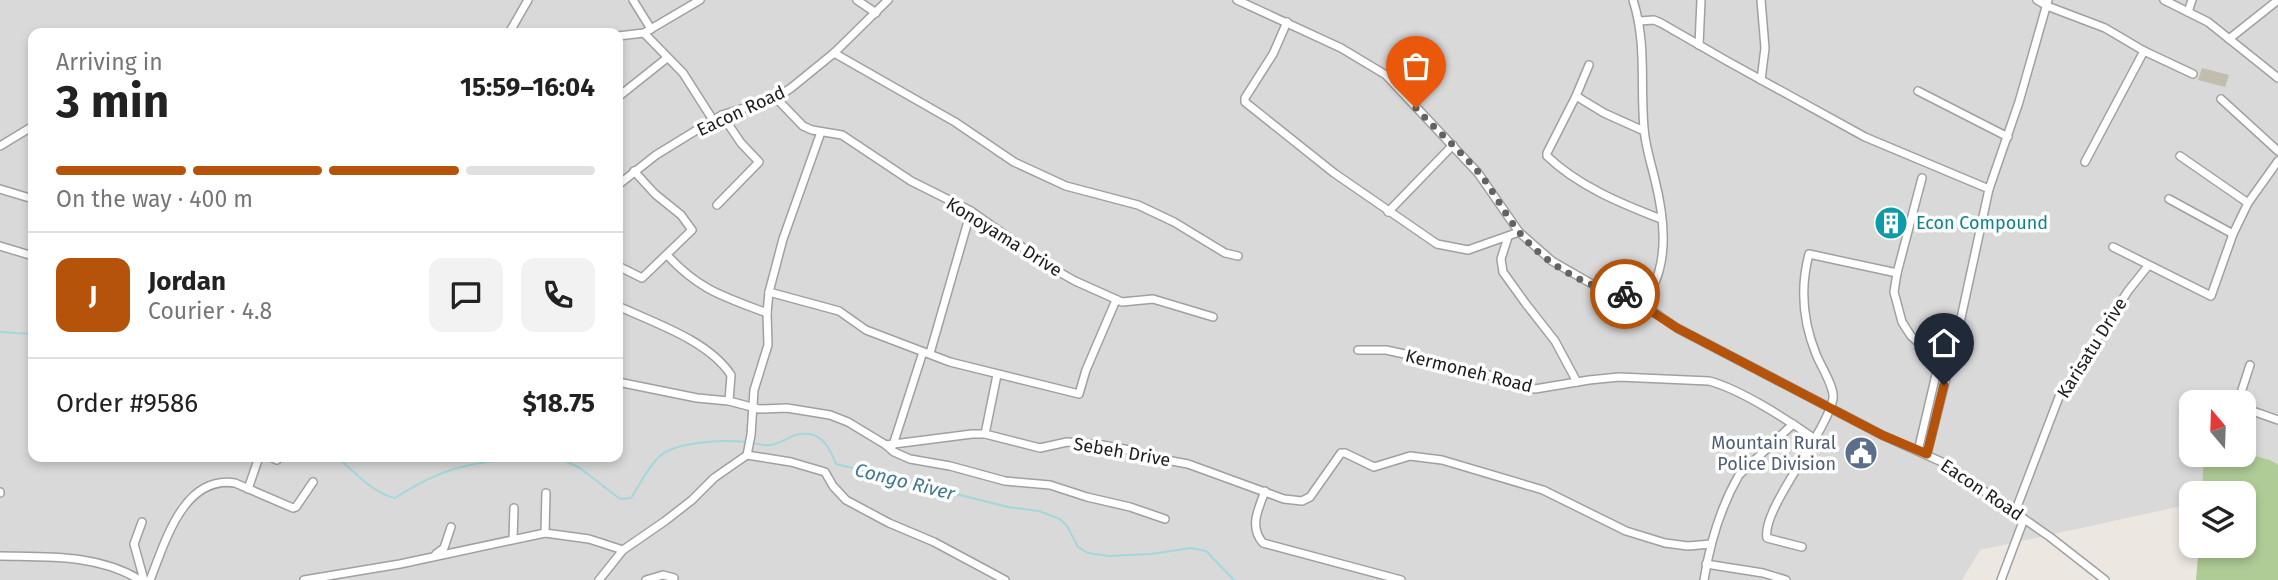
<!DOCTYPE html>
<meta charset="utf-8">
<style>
:root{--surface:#fff;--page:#f2f2f2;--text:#222;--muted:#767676;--line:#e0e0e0;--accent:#b45309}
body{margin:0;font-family:"Fira Sans",sans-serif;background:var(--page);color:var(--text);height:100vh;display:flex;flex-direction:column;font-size:26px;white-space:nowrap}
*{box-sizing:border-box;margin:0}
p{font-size:23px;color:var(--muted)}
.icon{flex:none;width:38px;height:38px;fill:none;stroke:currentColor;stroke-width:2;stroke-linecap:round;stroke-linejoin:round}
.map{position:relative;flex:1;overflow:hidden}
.side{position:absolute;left:28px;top:28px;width:595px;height:434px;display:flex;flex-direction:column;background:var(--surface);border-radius:14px;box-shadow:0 4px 10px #0003}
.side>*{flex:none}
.needle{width:46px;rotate:341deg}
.buttons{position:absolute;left:2179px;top:390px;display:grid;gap:14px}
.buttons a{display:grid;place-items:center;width:77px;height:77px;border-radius:14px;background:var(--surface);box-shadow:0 4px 10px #0003;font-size:35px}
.pin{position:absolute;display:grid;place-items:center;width:60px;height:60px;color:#fff;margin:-72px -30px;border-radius:50% 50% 50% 0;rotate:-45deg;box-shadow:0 0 7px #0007}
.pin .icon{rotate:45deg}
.courier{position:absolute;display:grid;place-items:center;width:70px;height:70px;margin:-35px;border:5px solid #b45309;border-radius:50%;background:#fff;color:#222;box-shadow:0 2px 9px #0007}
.summary em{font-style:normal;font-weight:700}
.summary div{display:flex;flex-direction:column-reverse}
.summary{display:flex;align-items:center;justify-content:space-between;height:119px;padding:0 28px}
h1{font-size:46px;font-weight:700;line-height:52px}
.bar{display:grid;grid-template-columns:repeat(4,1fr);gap:10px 7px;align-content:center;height:84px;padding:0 28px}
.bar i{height:9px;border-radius:5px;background:var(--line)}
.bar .current{background:var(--accent)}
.bar p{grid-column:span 4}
.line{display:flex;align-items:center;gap:18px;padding:0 28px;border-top:2px solid var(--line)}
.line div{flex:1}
.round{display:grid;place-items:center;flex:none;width:74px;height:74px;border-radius:14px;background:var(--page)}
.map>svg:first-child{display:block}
</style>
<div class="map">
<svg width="2278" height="580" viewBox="0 0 2278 580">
<rect width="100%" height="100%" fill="#ede7e1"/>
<path fill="#dad9d9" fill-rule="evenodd" d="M0 0H2278V485L2238 493 2191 494V504L1980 550 1962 580H0ZM33 33H618V457H33ZM2191 402H2244V455H2191Z"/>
<path fill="#c1bead" d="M2202 68 2229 75 2225 87 2198 80Z"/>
<path fill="#afcc96" d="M2244 453 2270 460 2278 465V580H2196L2199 546H2244V494L2202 493 2204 455H2244Z"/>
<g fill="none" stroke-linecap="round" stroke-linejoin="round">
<g stroke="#a2d8db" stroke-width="2">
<path d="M0 332 33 334"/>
<path d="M753 443C758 444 765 446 770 445 781 444 791 434 802 434 822 432 830 448 836 464L1008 507 1039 511 1060 519 1067 526 1078 547 1088 553 1109 556 1151 554 1191 548 1206 551 1234 580"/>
<path d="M337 457C354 471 372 493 395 498 420 482 445 469 475 464 490 461 504 461 518 457"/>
<path d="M557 457 580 468 620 499 631 498C639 486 646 471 656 460 672 440 724 440 748 442"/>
</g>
<defs>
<g id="minor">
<path d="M633 0 651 29"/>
<path d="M857 0 876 13"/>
<path d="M1237 0 1341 48 1386 75 1478 173 1519 232 1552 261 1599 288 1632 297 1677 328 1882 435 1944 463 2050 537 2105 580"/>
<path d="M1633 0C1647 44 1640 84 1644 128 1645 145 1651 163 1655 180 1662 208 1667 243 1659 271 1656 283 1649 294 1644 306"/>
<path d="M2037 0 2047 6 2105 28 2144 51 2193 74"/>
<path d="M2164 0 2188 12"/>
<path d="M2192 0 2188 12 2208 22 2278 78"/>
<path d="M1639 21 1654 20 1661 23 1727 61 1865 137 1989 189"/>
<path d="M1287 22 1273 54 1245 98V102L1334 173 1437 244 1468 250 1519 232"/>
<path d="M509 33 528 0"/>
<path d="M644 33 700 0"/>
<path d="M618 36 644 33 683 73 713 120"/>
<path d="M2229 39 2278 0"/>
<path d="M1699 45 1701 0"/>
<path d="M834 53 955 122 1014 162 1066 186 1138 205 1174 222 1225 253 1238 256"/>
<path d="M1589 65 1576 96 1547 153V156C1578 186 1622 204 1661 219"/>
<path d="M1761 80 1765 48 1761 0"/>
<path d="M1918 91 2008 137"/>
<path d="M1576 96 1604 113 1644 131"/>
<path d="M618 97 667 58"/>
<path d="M776 98 803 126 812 130 842 135 911 181 971 211 1052 268 1075 281 1122 302 1153 299 1213 317"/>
<path d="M2221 99 2278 151"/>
<path d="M0 146 33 126"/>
<path d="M2180 156 2248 203"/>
<path d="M2085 162 2144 51"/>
<path d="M618 185 656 155 713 120 722 115 776 98 791 88 834 53 888 0"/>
<path d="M0 189 33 199"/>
<path d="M2169 199 2233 234"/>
<path d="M717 205 759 162 741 143 722 115"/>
<path d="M1388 212 1453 145"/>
<path d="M1508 237 1501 259 1503 272 1526 304 1555 341 1577 382"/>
<path d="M0 246 33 256"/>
<path d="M2113 247 2211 296 2233 234 2248 203 2278 161"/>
<path d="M668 256C699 290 725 297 767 313"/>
<path d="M618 266 642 278 692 230 681 215 655 194 634 171"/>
<path d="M769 292 839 311 866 330 950 362 1079 394 1086 370 1116 300"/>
<path d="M618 306C654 323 708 340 731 375L729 401"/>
<path d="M1358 350H1386L1409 355 1444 366 1498 377 1535 389 1589 380 1619 377 1709 381C1740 389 1788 420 1815 439"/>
<path d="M930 353 971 211"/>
<path d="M618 382 697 398 729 401 759 409 787 408 830 415 848 422 886 445 972 434H985L1040 448 1067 442 1102 445 1135 451 1161 459 1188 464 1284 499 1302 501 1310 497 1341 453H1345L1374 467 1410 456 1442 460 1543 490 1626 531 1665 543 1688 546 1711 544"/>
<path d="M2201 402 2203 397 2223 402"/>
<path d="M2238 402 2250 365"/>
<path d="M2244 408 2278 420"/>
<path d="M985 434 997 375"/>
<path d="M886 445 894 452 910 459 950 466 1005 481 1050 485 1087 497 1130 507 1165 519"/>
<path d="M893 445 923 352"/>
<path d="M1918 451 1938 366 1932 355 1911 336 1902 322 1894 292 1897 273 1922 178"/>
<path d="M1927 454 1961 318 1989 189 2019 102 2048 0"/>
<path d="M747 455 791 462 825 472 833 486 846 500 889 523 934 542 1005 580"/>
<path d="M271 457 277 460"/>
<path d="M248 489 259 457"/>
<path d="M1265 491C1258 510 1249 527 1263 543L1401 580"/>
<path d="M0 492V493"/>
<path d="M2015 512 2059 397 2128 291 2148 266"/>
<path d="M142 522 134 544 144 580"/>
<path d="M545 533 546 493"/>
<path d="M513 539 514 508"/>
<path d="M1802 547 1767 538C1761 510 1826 434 1833 399 1835 387 1820 365 1816 354 1803 322 1800 288 1809 254L1897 273"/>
<path d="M436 554 444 548 451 527"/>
<path d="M0 556C47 557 98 554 140 580"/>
<path d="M1706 564 1763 573 1786 580"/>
<path d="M150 580C165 543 183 475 235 483L293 508 296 507 313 482"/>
<path d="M304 580 400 564 545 533 589 539 623 550"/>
<path d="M599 580 623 550 665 521 692 500 714 478 747 455 751 435 754 390 768 345 767 313 769 292 783 239 821 132"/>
<path d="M646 580 663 575 674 578"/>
<path d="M1704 580C1710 542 1720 508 1739 475L1793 424"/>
<path d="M2001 580 2024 519"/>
</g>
</defs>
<use href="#minor" stroke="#a0a0a0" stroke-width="10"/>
<use href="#minor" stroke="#fff" stroke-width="7"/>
</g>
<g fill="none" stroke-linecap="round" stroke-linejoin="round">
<path stroke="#656361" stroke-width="7" stroke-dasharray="0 12.6" d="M1416 108C1437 131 1461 151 1480 174 1495 193 1505 215 1520 233 1545 264 1586 287 1625 294"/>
<path stroke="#b45309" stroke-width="9" d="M1625 294 1677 328 1882 435 1927 454 1944 385"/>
</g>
<defs>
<symbol id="building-disc" viewBox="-11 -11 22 22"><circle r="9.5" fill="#0f9aa8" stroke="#fff"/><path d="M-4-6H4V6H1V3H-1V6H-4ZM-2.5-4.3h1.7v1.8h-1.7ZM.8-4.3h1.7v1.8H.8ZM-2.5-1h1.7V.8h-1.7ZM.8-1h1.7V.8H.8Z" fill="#fff"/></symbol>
<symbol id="civic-disc" viewBox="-11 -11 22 22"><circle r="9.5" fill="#5c6f8a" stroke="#fff"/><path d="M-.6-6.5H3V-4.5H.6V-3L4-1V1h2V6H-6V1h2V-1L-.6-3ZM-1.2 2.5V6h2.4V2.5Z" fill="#fff"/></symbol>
</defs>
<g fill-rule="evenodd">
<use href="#building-disc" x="1872" y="204" width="38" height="38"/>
<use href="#civic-disc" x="1842" y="434" width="38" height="38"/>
</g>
<g text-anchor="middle" stroke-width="7" stroke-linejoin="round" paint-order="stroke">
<g font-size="18" fill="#1c1c1c" stroke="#fff">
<text transform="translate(741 111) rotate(-25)" y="6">Eacon Road</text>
<text transform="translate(1004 237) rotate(32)" y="6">Konoyama Drive</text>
<text transform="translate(2092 348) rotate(-58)" y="6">Karisatu Drive</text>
<text transform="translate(1469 371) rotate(14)" y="6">Kermoneh Road</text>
<text transform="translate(1122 452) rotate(10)" y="6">Sebeh Drive</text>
<text transform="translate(1982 490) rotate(34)" y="6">Eacon Road</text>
</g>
<g font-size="18" fill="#0d838f" stroke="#fff" text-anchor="start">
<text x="1916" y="229">Econ Compound</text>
</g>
<g font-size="18" fill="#4e5e75" stroke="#fff" text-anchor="end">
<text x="1836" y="449">Mountain Rural<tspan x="1836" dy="21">Police Division</tspan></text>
</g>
<g font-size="19" font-style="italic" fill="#417892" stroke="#fff">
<text transform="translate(905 481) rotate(14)" y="7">Congo River</text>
</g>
</g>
</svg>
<div class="buttons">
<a><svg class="needle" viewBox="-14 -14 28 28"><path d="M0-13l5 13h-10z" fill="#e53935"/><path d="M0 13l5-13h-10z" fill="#767676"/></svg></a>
<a><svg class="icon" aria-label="layers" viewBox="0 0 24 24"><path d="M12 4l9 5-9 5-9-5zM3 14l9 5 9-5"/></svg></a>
</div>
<div class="pin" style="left:1416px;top:108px;background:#ea580c"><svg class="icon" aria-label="bag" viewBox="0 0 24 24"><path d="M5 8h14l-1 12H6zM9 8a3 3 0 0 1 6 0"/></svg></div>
<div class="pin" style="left:1944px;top:385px;background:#1f2937"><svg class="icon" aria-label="home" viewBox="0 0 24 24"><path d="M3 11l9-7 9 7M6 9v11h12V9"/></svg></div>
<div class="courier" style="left:1625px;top:294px"><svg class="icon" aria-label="bike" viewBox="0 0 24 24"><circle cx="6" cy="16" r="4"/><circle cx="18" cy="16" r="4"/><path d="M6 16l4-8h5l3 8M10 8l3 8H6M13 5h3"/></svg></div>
<section class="side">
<div class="summary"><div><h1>3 min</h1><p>Arriving in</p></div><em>15:59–16:04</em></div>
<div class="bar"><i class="current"></i><i class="current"></i><i class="current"></i><i></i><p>On the way · 400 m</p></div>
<div class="line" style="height:126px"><b class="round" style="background:var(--accent);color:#fff">J</b><div><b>Jordan</b><p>Courier · 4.8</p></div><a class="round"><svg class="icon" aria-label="chat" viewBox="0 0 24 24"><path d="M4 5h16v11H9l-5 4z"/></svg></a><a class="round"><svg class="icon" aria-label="phone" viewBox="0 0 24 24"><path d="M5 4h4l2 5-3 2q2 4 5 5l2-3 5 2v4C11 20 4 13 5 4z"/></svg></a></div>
<div class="line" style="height:91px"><div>Order #9586</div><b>$18.75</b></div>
</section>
</div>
